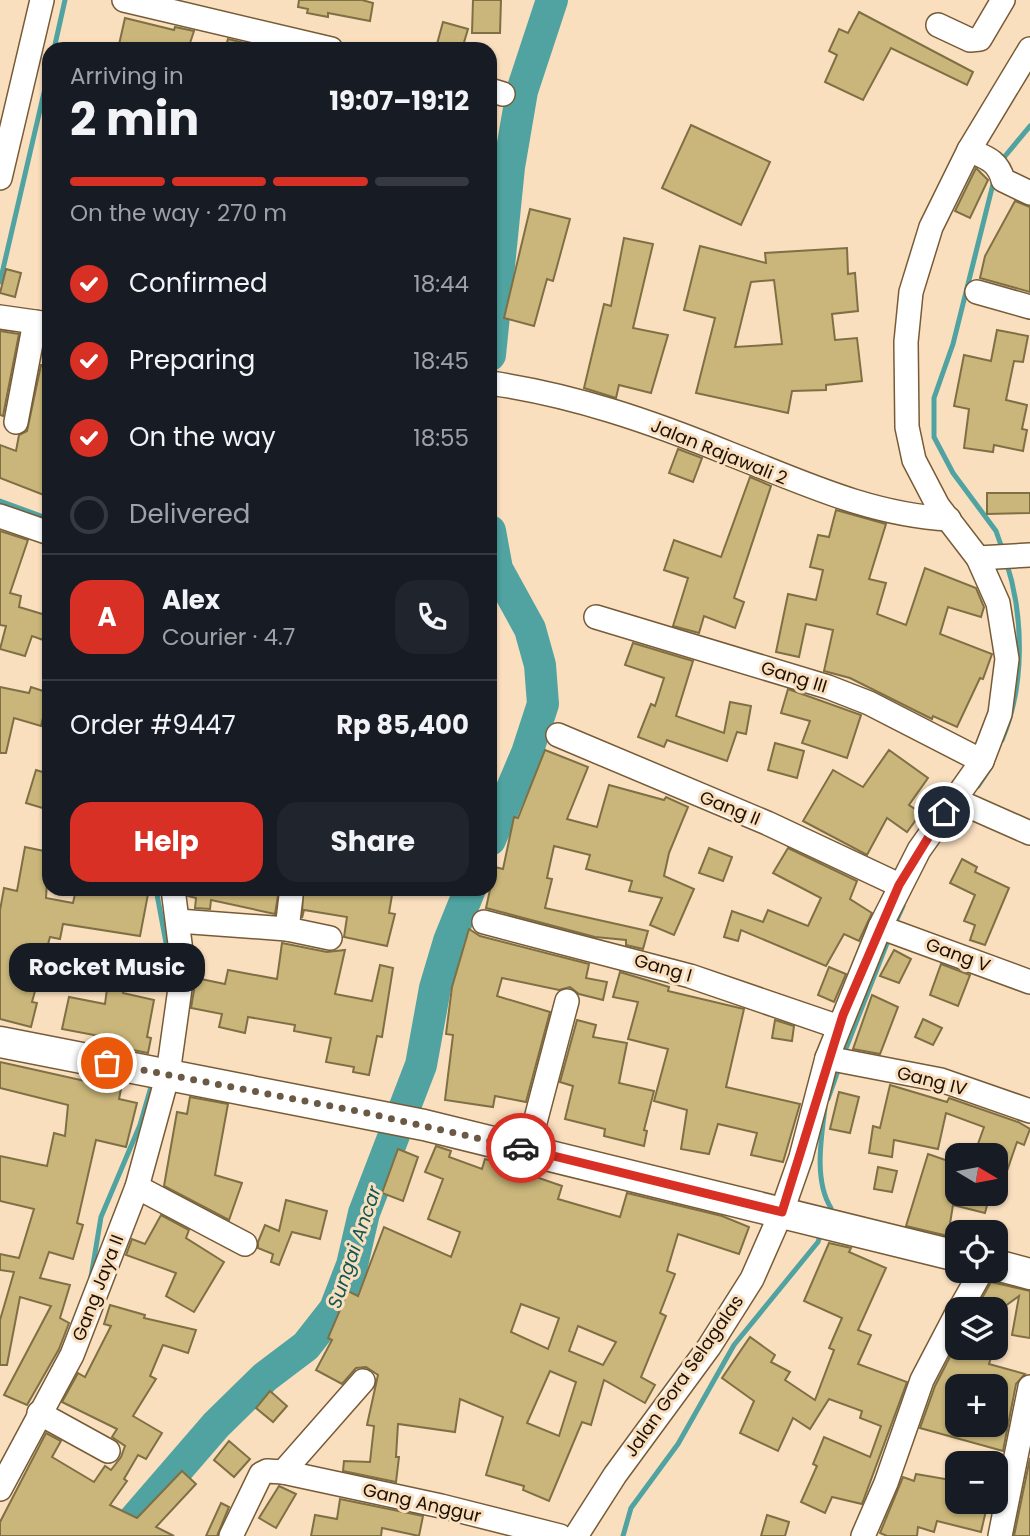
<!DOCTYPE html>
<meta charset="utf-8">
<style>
:root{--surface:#171b24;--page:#20242c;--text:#f1f3f6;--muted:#9ea1a6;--line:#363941;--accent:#d93025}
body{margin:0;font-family:Poppins,sans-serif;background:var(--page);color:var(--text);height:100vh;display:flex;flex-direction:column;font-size:26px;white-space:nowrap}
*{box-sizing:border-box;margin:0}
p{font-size:23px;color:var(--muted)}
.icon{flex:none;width:38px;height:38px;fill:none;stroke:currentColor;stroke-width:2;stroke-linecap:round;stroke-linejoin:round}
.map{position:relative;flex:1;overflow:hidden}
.panel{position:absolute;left:42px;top:42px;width:455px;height:854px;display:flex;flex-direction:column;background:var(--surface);border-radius:21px;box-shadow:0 2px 5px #0004}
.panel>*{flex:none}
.needle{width:46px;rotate:100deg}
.tools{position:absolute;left:945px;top:1143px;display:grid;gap:14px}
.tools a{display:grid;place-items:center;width:63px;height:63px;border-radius:14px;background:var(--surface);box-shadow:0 2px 5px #0004;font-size:35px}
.pin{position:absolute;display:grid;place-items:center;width:60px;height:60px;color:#fff;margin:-30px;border:4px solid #fff;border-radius:50%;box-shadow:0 2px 7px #0007}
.courier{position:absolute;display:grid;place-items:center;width:70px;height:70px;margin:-35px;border:5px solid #d93025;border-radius:50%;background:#fff;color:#222;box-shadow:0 2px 9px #0007}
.bubble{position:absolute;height:49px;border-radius:21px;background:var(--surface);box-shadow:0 2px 5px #0004;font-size:23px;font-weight:700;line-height:49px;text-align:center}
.overview em{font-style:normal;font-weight:700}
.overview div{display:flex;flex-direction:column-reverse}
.overview{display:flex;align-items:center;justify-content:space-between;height:119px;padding:0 28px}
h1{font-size:46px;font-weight:700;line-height:52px}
.bar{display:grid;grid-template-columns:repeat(4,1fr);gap:10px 7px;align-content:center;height:84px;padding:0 28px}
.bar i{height:9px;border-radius:5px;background:var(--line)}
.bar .active{background:var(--accent)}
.bar p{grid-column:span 4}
.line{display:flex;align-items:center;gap:18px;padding:0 28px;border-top:2px solid var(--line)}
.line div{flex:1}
.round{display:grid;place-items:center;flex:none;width:74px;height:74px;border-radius:21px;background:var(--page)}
ol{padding:0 28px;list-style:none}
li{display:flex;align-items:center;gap:21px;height:77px}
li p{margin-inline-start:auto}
li .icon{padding:7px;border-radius:50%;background:var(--accent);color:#fff;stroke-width:4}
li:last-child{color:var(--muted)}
li i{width:38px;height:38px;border:4px solid var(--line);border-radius:50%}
.cta{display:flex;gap:14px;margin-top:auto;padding:14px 28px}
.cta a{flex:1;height:80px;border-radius:21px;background:var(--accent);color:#fff;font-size:28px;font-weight:700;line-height:80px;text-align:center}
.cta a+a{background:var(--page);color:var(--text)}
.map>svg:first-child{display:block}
</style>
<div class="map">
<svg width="1030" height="1536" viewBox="0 0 1030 1536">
<rect width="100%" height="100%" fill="#fadfbf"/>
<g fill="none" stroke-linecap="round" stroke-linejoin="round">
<g stroke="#50a3a0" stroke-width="5">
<path d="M54 49 65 0"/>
<path d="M1001 161 1030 126"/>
<path d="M994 180 953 344 934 398V437L953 473 996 531 1003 551"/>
<path d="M0 282 49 71"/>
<path d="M0 501 49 519"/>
<path d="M1002 740C1025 686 1024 616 1006 561"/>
<path d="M978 786 990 768"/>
<path d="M156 889 172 975"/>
<path d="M894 926 903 906"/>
<path d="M843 1056 889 938"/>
<path d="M828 1099 840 1065"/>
<path d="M825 1108C821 1139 814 1181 831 1208L829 1214"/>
<path d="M91 1277 101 1217 140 1125 153 1080"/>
<path d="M623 1536 631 1508 678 1444 734 1345 818 1242 821 1233"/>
</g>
<g stroke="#50a3a0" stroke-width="32">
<path d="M490 355 509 167 522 91 552 0"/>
<path d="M490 531 497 569 530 629 540 665 543 704 527 753 490 840"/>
<path d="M120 1536 216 1425 265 1377 306 1346 335 1309 352 1265 364 1213 421 1065 435 988 449 941 470 889"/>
</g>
</g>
<g fill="#cab67a" stroke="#7e7044" stroke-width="2" fill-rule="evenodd">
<path d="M299 0H362L373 3 370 21 328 13V17L307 13 308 9 298 7Z"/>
<path d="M473 0H501L500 33H472Z"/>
<path d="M859 12 973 72 967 85 891 48 863 100 825 82 837 55 829 51 839 29 848 33Z"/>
<path d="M125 18 174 30 175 27 194 31 188 49H118Z"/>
<path d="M443 22 468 29 462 49 437 44Z"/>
<path d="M228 39 270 49H225Z"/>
<path d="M691 125 770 162 741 225 662 188Z"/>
<path d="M976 168 988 180 970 218 955 211Z"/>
<path d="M1015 201 1030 207V292L980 278 985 256Z"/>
<path d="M530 209 570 219 553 281 547 279 534 326 504 318Z"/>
<path d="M624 238 653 244 633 328 668 335 651 393 619 385 616 398 584 388 604 304 611 306Z"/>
<path d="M700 246 766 263 765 253 847 248 848 274 855 273 858 311 832 314 835 340 857 338 862 381 826 385V390L792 391 788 413 696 393 715 318 684 310ZM774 280 782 344 735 347 751 282Z"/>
<path d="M6 269 21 273 15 297 0 293Z"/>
<path d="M997 330 1028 336 1023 362 1014 361 1006 400 1027 405 1022 429 1027 430 1023 451 994 445 993 452 964 448 969 409 954 406 964 355 991 361Z"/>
<path d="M0 331 19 334 3 416 0 415Z"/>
<path d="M41 365 49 366V497L0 478V445L16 451 19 435 27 431Z"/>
<path d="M678 449 702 458 693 482 669 473Z"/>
<path d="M750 477 771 486 734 598 744 602 735 628 704 616 699 633 673 626 688 578 664 570 674 540 721 557Z"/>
<path d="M987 493H1030V513L987 514Z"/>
<path d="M836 510 886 524 869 579 886 583 877 614 906 625 925 568 976 588 984 607 981 617 948 607 940 634 992 654 983 679 980 678 957 727 933 716 932 719 850 678 824 671 833 630 806 624 799 657 776 652 788 594 816 600 823 570 810 567 818 535 829 537Z"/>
<path d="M0 531 28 540 10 593 21 596 19 607 49 616V642L32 636 25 656 0 649 6 626 0 625Z"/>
<path d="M633 643 693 661 676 716 724 733 730 702 751 706 746 734 737 732 727 761 667 740 664 747 638 737 651 704 655 706 664 678 625 665Z"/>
<path d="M0 687 29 693 31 687 49 693 41 726 14 718 6 753H0Z"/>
<path d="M788 689 861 715 847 758 802 743 810 721 781 713Z"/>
<path d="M775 743 804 751 797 778 768 770Z"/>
<path d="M545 750 588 767 567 819 597 827 609 785 664 800 666 797 688 807 669 853 664 876 694 889 674 935 650 925 662 898 629 891 632 881 586 869 590 855 554 846 547 878 552 879 545 908 648 931 643 949 626 945V940L595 937 486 908 495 867 503 869 514 817 518 818Z"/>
<path d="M889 750 928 778 909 805 921 813 907 832 887 818 867 855 803 821 833 770 863 787Z"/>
<path d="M36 770 49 774V810L26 803Z"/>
<path d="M25 847 49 852 46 898 73 903 76 889H149L140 936 63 924 60 939 50 937 32 1002 37 1003 31 1027 0 1019V910L4 888 17 891Z"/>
<path d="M709 848 732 857 723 881 699 873Z"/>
<path d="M788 848 857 881 850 899 872 913 859 941 844 934 826 966 741 930 738 941 724 937 732 911 763 922 768 910 808 926 821 898 773 873Z"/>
<path d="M962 859 977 867 975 872 1009 888 985 945 970 940 975 925 964 921 975 895 950 883Z"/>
<path d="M188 889H279L275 914 211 900 210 909 195 908 196 898 188 896Z"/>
<path d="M303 889H393L389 913 395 914 387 946 344 937 347 917 304 910 302 918Z"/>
<path d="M469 929 480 936 589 964 586 978 607 982 603 1000 579 994 570 987 559 990 502 978 497 996 550 1012 526 1102 495 1096 493 1107 445 1100 453 1035 446 1034 452 987Z"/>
<path d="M282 943 327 952 345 950 335 994 372 1001 380 965 393 968 382 1037 377 1036 369 1075 353 1072 354 1067 326 1062 331 1038 294 1031 295 1025 248 1017 245 1033 219 1027 222 1014 191 1008 196 978 225 984 228 970 277 979Z"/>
<path d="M894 950 911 959 899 983 880 976Z"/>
<path d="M941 964 970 975 958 1006 930 995Z"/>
<path d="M110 966 126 969 123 993 154 1000 147 1037 151 1038 148 1053 108 1045 110 1038 62 1029 69 997 105 1004Z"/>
<path d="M829 967 846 974 834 1002 818 995Z"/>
<path d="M620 972 669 987 668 991 744 1009 726 1087 800 1104 783 1162 751 1155 757 1133 718 1124 709 1154 681 1149 687 1110 654 1101 668 1049 628 1039 638 1002 613 997Z"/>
<path d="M872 995 898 1007 880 1054 853 1049Z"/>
<path d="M923 1019 942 1028 933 1045 915 1037Z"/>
<path d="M577 1020 596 1025 593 1037 627 1043 619 1083 654 1091 644 1130 647 1131 644 1146 604 1136 605 1129 565 1119 573 1086 560 1082Z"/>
<path d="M775 1020 794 1026 792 1041 772 1038Z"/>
<path d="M0 1062 121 1089 119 1099 137 1103 126 1147 96 1140 77 1223 83 1225 73 1259 49 1252 40 1278 70 1285 60 1318 69 1323 59 1349 27 1405 4 1395 51 1306 20 1297 7 1365H0V1320L14 1272 0 1270V1254L19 1258 34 1209 0 1201V1156L47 1166 54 1133 65 1136 68 1105 0 1088Z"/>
<path d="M890 1085 947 1102 949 1098 1018 1122 1030 1129 1024 1145 1017 1142 1007 1171 996 1167V1155H974L984 1127 946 1113 938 1149 894 1140 892 1157 869 1153 873 1126 880 1128Z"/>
<path d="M839 1092 859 1097 850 1133 830 1129Z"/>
<path d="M190 1097 228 1104 215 1175 242 1183 229 1220 164 1186 177 1112 187 1114Z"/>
<path d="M436 1146 451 1151 449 1157 482 1169 485 1159 538 1173 536 1177 562 1186 558 1199 620 1217 627 1193 722 1216 749 1227 739 1254 678 1234 667 1271 675 1274 660 1313 666 1316 641 1377 655 1385 645 1403 604 1380 591 1425 582 1422 549 1501 523 1490 524 1486 486 1475 503 1417 460 1399 455 1432 398 1424 396 1457H399L396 1482 343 1471 344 1461 370 1462 374 1426 367 1425 378 1375 366 1367 356 1368 342 1384 316 1370 332 1340 328 1338 348 1291 358 1296 384 1227 451 1257 460 1232 428 1219 443 1179 425 1172ZM521 1304 559 1318 548 1349 511 1332ZM578 1326 616 1342 603 1365 569 1351ZM550 1371 576 1382 559 1436 527 1423Z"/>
<path d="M398 1149 418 1157 403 1201 382 1193Z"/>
<path d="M928 1154 957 1164V1194H990L985 1213 953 1205 948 1236 906 1226Z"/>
<path d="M878 1167 897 1171 892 1192 874 1189Z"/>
<path d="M286 1200 327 1211 320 1239 292 1232 279 1265 271 1262 273 1254 258 1248V1242L265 1225 279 1231Z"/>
<path d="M161 1215 189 1230 186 1238 224 1262 194 1312 166 1296 176 1273 126 1255 132 1239 145 1244Z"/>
<path d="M829 1243 851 1248 849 1252 886 1268 858 1330 871 1335 858 1364 907 1382 862 1504 832 1497 825 1513 801 1502 817 1466 813 1464 824 1437 870 1457 881 1426 860 1418 862 1411 829 1399 810 1429 793 1418 778 1451 740 1433 754 1401 722 1378 750 1337 775 1355 771 1362 790 1372 785 1380 815 1400 834 1350 829 1348 842 1318 804 1301Z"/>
<path d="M991 1282 1030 1291V1338L1012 1335 1019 1296 1001 1309H976Z"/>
<path d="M110 1305 145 1315 144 1318 196 1330 188 1353 163 1345 150 1376 156 1379 133 1416 162 1433 146 1459 138 1455 124 1479 127 1481 110 1505 137 1518 182 1471 196 1484 156 1527 174 1536H0V1522L46 1433 61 1441 52 1457 94 1482 105 1466 111 1470 121 1457 125 1446 112 1437 117 1429 62 1402 78 1373 85 1377 111 1326 104 1324Z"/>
<path d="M977 1348H994L989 1364 1025 1374 1016 1384 1003 1451 920 1428 935 1386 954 1349 974 1354ZM957 1386H996V1424H957Z"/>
<path d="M270 1391 287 1406 273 1422 256 1408Z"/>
<path d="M229 1441 250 1459 234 1477 214 1460Z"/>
<path d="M1030 1458V1536H1014Z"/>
<path d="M916 1474 957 1481V1502H988L981 1532 937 1521 934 1532 918 1527 917 1536H887L880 1533 903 1477 914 1481Z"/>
<path d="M279 1486 296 1494 276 1528 259 1518Z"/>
<path d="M340 1499 423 1516 419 1536 382 1528 381 1536H311L315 1515 337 1519Z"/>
<path d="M221 1503 229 1507 217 1536H206Z"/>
<path d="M767 1515 789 1522 785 1536H761Z"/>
</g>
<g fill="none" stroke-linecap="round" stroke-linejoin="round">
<defs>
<g id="minor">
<path d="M124 0 331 49"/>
<path d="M938 25 970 40 980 39 1003 0"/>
<path d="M490 90 503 94"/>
<path d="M969 150C987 158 998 161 1003 180L1030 193"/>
<path d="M0 178 42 0"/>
<path d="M977 292 1030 307"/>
<path d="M0 317 49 324"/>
<path d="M490 383C574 395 652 422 730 454 802 482 870 515 949 519"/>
<path d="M16 422 35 322"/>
<path d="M0 516 49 533"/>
<path d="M978 558 1030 555"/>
<path d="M596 617 828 687 869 703 982 761"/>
<path d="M558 735 767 823 899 885"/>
<path d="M953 799 1030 833"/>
<path d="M178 921 287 929 330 938"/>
<path d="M484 922 690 976 839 1027"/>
<path d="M880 927 1030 982"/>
<path d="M287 929 291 896"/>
<path d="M827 1058 941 1080 1030 1111"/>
<path d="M528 1149 567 1001"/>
<path d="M137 1187 245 1244"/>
<path d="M960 1309 982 1270"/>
<path d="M39 1413 108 1451"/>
<path d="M283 1472 441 1506 560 1536"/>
<path d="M0 1489 72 1355 137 1187 168 1074 183 967 173 889"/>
<path d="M231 1536 261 1474 267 1471 283 1472 363 1381"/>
<path d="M576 1536 615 1475 709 1347 752 1279 782 1211 801 1157 827 1058 880 927 919 850 982 761 1000 714 1007 659 998 603 978 558 938 506 914 460 907 427 906 342 911 292 931 227 969 150 1030 49"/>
<path d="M863 1536 886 1483 922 1380 957 1313"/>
<path d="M1000 1536 1030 1387"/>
</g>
<g id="major">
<path d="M0 1042 424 1125 957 1256"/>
<path d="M996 1265 1030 1274"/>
</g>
</defs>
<use href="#minor" stroke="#775b36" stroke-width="26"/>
<use href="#major" stroke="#775b36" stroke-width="33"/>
<use href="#minor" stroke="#fff" stroke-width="23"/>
<use href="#major" stroke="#fff" stroke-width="30"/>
</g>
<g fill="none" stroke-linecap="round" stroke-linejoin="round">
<path stroke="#6a5945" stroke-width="7" stroke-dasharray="0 12.6" d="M107 1063 362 1112 521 1148"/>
<path stroke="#d93025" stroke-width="9" d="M521 1148 782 1212 843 1015 899 885 944 812"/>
</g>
<g text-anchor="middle" stroke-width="6" stroke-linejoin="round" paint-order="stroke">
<g font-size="18" fill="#1c1103" stroke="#fadfbf">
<text transform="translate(719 452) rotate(22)" y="6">Jalan Rajawali 2</text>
<text transform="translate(794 677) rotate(17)" y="6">Gang III</text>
<text transform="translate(730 808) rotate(22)" y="6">Gang II</text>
<text transform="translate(958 955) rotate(20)" y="6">Gang V</text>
<text transform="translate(663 968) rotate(16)" y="6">Gang I</text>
<text transform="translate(932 1081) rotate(14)" y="6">Gang IV</text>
<text transform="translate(98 1288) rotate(-69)" y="6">Gang Jaya II</text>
<text transform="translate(684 1376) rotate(-55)" y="6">Jalan Gora Selagalas</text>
<text transform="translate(422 1503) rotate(13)" y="6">Gang Anggur</text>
</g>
<g font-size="19" font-style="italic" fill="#105856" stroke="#fadfbf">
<text transform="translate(354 1247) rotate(-71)" y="7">Sungai Ancar</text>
</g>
</g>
</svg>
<div class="tools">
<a><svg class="needle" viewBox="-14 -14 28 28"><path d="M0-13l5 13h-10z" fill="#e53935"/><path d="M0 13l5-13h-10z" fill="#9ea1a6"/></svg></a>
<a><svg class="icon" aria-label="locate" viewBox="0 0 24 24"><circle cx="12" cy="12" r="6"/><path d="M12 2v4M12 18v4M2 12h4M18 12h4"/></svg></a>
<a><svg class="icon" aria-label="layers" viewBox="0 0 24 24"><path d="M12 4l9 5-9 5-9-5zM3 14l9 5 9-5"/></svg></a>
<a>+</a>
<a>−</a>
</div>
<div class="pin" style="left:107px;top:1063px;background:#ea580c"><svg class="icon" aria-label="bag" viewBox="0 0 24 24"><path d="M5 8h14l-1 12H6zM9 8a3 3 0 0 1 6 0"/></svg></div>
<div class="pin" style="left:944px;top:812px;background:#1f2937"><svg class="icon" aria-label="home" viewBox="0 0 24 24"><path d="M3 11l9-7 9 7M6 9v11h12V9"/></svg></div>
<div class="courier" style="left:521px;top:1148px"><svg class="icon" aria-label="car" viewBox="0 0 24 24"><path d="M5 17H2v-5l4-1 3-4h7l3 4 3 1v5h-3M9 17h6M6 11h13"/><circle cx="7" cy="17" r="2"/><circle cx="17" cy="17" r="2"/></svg></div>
<div class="bubble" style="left:9px;top:943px;width:196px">Rocket Music</div>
<section class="panel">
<div class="overview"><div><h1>2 min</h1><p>Arriving in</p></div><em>19:07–19:12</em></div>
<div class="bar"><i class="active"></i><i class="active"></i><i class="active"></i><i></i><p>On the way · 270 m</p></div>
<ol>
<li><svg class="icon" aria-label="check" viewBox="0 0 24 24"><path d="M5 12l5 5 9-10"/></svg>Confirmed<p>18:44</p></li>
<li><svg class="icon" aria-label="check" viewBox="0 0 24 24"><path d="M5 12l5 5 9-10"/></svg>Preparing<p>18:45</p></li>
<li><svg class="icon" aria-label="check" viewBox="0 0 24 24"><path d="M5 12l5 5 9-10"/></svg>On the way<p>18:55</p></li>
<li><i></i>Delivered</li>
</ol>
<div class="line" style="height:126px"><b class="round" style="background:var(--accent);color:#fff">A</b><div><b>Alex</b><p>Courier · 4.7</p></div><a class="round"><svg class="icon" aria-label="phone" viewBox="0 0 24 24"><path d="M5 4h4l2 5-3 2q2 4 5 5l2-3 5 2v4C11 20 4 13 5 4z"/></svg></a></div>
<div class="line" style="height:91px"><div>Order #9447</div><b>Rp 85,400</b></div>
<div class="cta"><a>Help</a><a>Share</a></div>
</section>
</div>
